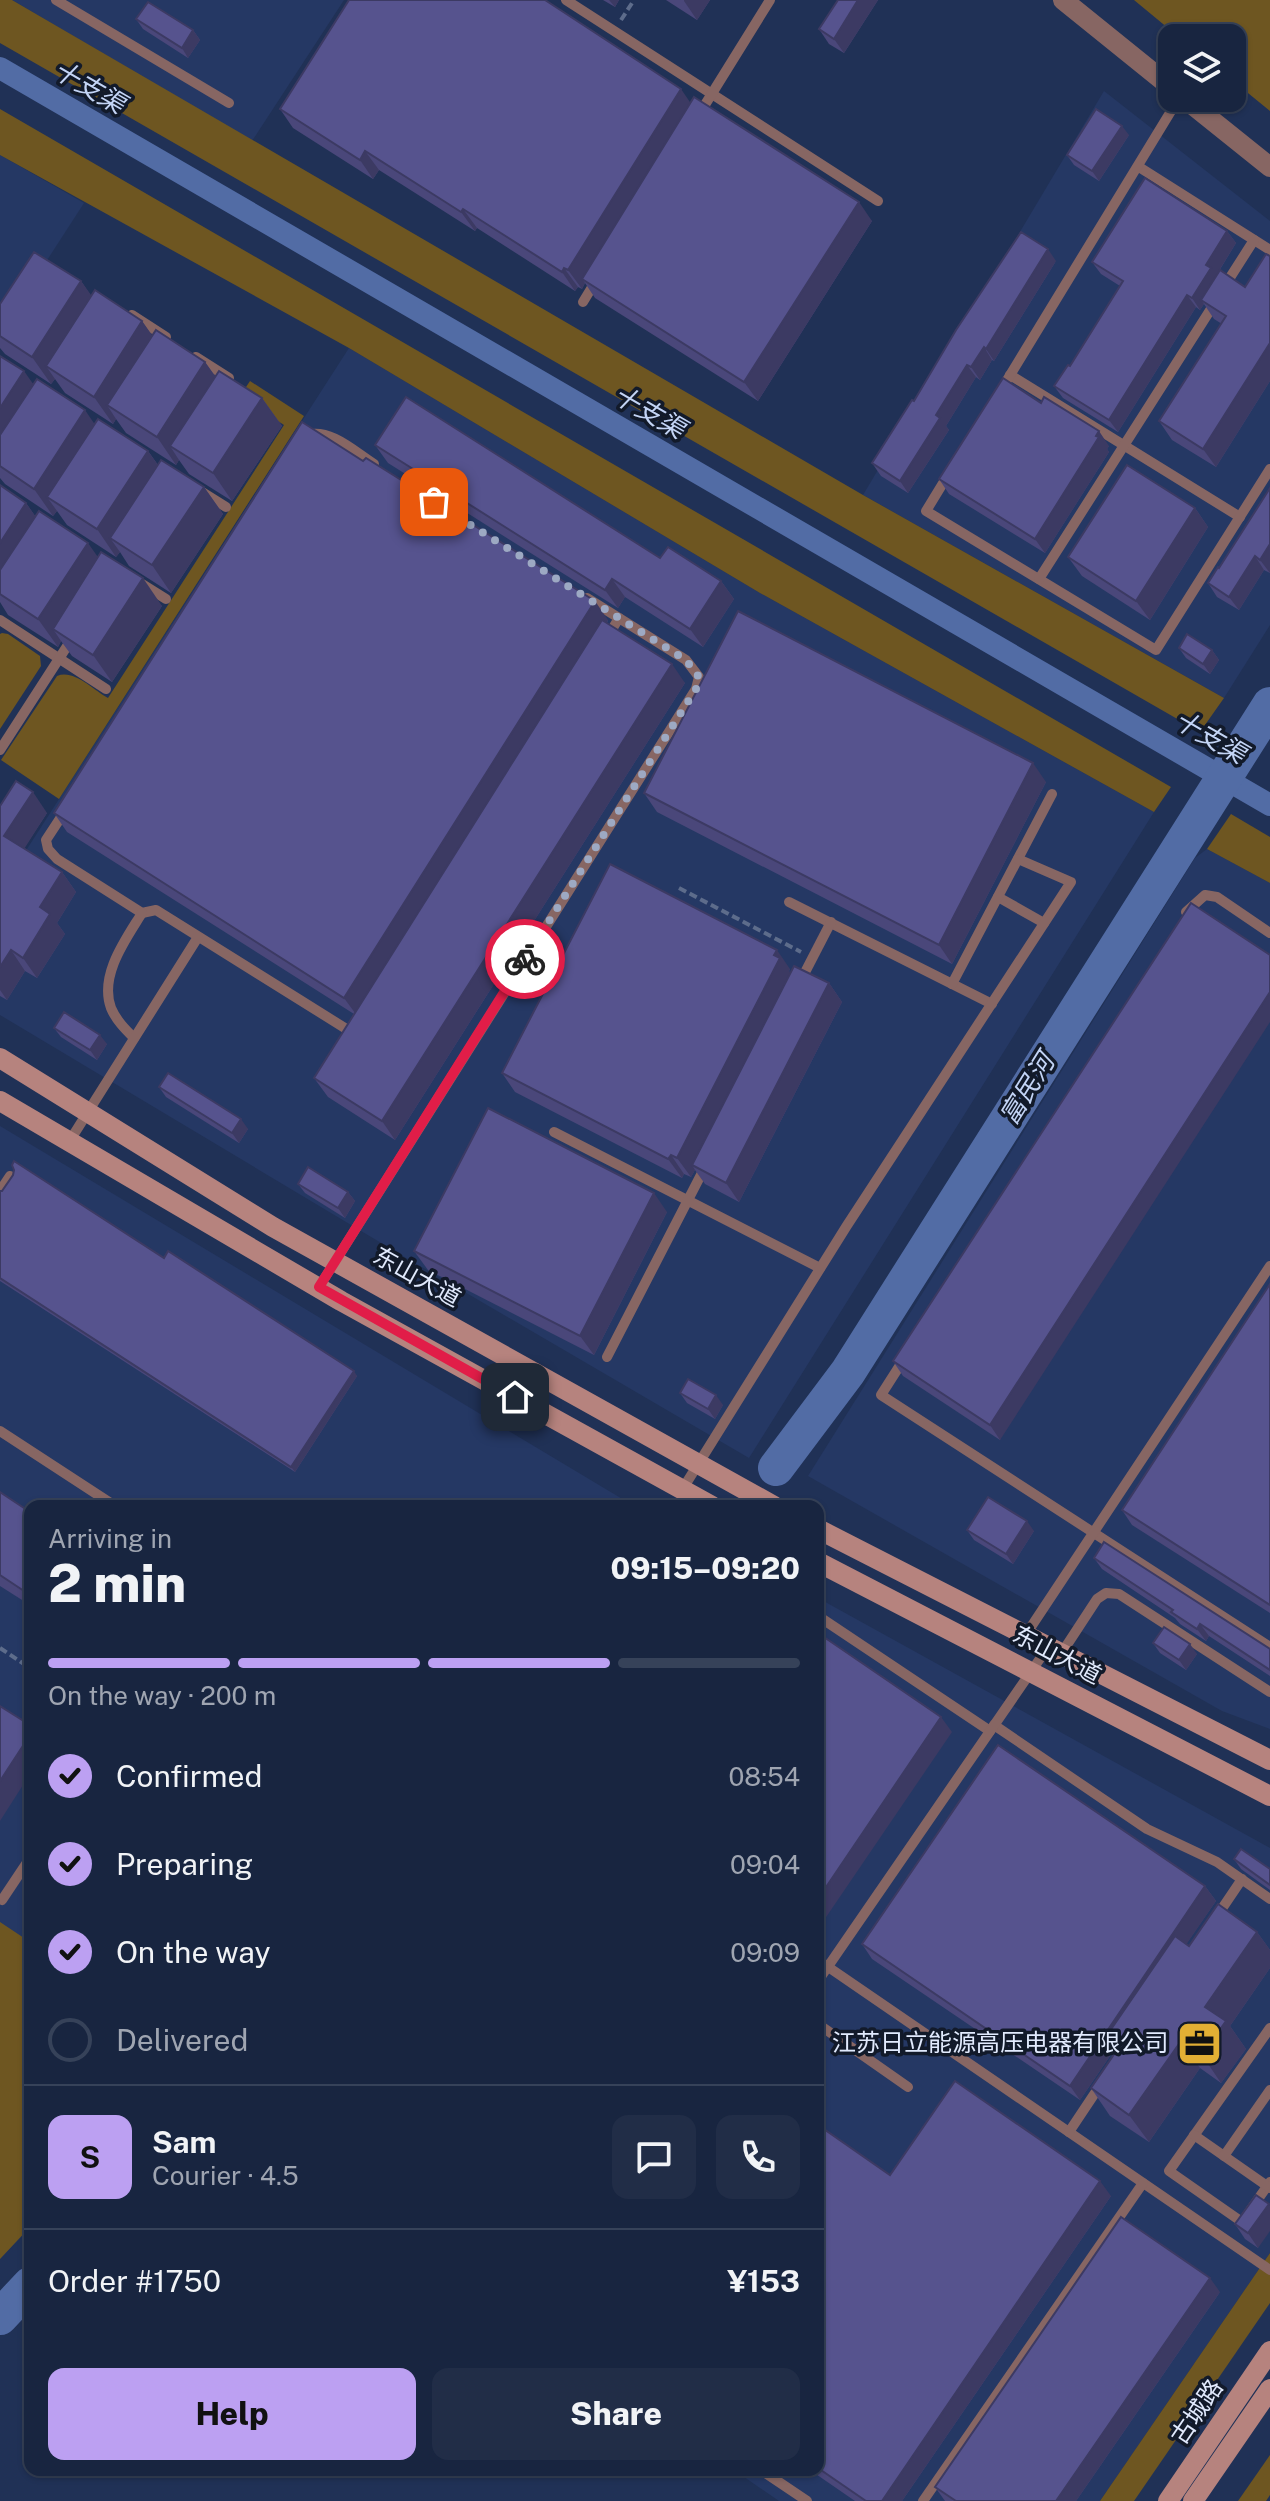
<!DOCTYPE html>
<meta charset="utf-8">
<style>
:root{--surface:#182540;--page:#212d47;--text:#f1f3f6;--muted:#9fa5b1;--line:#364259;--accent:#bca0f2}
body{margin:0;font-family:"Public Sans","Noto Sans SC",sans-serif;background:var(--page);color:var(--text);height:100vh;display:flex;flex-direction:column;font-size:30px;white-space:nowrap}
*{box-sizing:border-box;margin:0}
p{font-size:26px;color:var(--muted)}
.icon{flex:none;width:44px;height:44px;fill:none;stroke:currentColor;stroke-width:2;stroke-linecap:round;stroke-linejoin:round}
.map{position:relative;flex:1;overflow:hidden}
.details{position:absolute;left:24px;top:1500px;width:800px;height:976px;display:flex;flex-direction:column;background:var(--surface);border-radius:16px;box-shadow:0 2px 6px #0004,0 0 0 2px var(--line)}
.details>*{flex:none}
.controls{position:absolute;left:1158px;top:24px;display:grid;gap:16px}
.controls a{display:grid;place-items:center;width:88px;height:88px;border-radius:16px;background:var(--surface);box-shadow:0 2px 6px #0004,0 0 0 2px var(--line);font-size:40px}
.pin{position:absolute;display:grid;place-items:center;width:68px;height:68px;color:#fff;margin:-34px;border-radius:16px;box-shadow:0 4px 12px #0006}
.courier{position:absolute;display:grid;place-items:center;width:80px;height:80px;margin:-40px;border:6px solid #e11d48;border-radius:50%;background:#fff;color:#222;box-shadow:0 2px 10px #0007}
.headline em{font-style:normal;font-weight:800}
.headline div{display:flex;flex-direction:column-reverse}
.headline{display:flex;align-items:center;justify-content:space-between;height:136px;padding:0 24px}
h1{font-size:52px;font-weight:800;line-height:60px}
.bar{display:grid;grid-template-columns:repeat(4,1fr);gap:12px 8px;align-content:center;height:96px;padding:0 24px}
.bar i{height:10px;border-radius:6px;background:var(--line)}
.bar .active{background:var(--accent)}
.bar p{grid-column:span 4}
.line{display:flex;align-items:center;gap:20px;padding:0 24px;border-top:2px solid var(--line)}
.line div{flex:1}
.round{display:grid;place-items:center;flex:none;width:84px;height:84px;border-radius:16px;background:var(--page)}
ol{padding:0 24px;list-style:none}
li{display:flex;align-items:center;gap:24px;height:88px}
li p{margin-inline-start:auto}
li .icon{padding:8px;border-radius:50%;background:var(--accent);color:#111;stroke-width:4}
li:last-child{color:var(--muted)}
li i{width:44px;height:44px;border:4px solid var(--line);border-radius:50%}
.action{display:flex;gap:16px;margin-top:auto;padding:16px 24px}
.action a{flex:1;height:92px;border-radius:16px;background:var(--accent);color:#111;font-size:32px;font-weight:800;line-height:92px;text-align:center}
.action a+a{background:var(--page);color:var(--text)}
.map>svg:first-child{display:block}
</style>
<div class="map">
<svg width="1270" height="2501" viewBox="0 0 1270 2501">
<rect width="100%" height="100%" fill="#203156"/>
<g fill="#253864">
<path d="M12 0H344L252 141Z"/>
<path d="M1104 91 1270 221V625L1224 698 863 495Z"/>
<path d="M0 155 84 203 0 333Z"/>
<path d="M349 348 760 593 1154 812 749 1458 403 1256 0 1015V891Z"/>
<path d="M1207 849 1270 883V1729L1222 1711 808 1476 1195 858Z"/>
<path d="M0 1126 634 1506H30V2227L0 2259Z"/>
<path d="M818 1598 1270 1848V2253L1100 2501H779L734 2470H818Z"/>
</g>
<g fill="#6e5621">
<path d="M0 0H12L863 495 1224 698 1200 732 0 43Z"/>
<path d="M1134 0H1270V111L1232 80V38H1180Z"/>
<path d="M0 109 1171 787 1154 812 760 593 349 348 0 155Z"/>
<path d="M250 381 304 416 59 799 1 760 57 676C74 669 93 690 108 698L284 425 240 396Z"/>
<path d="M2 633 8 634 40 656 41 666 0 729V634Z"/>
<path d="M1231 814 1270 837V883L1207 849Z"/>
<path d="M0 1922 30 1942V2227L0 2259Z"/>
<path d="M1270 2253V2303L1134 2501H1100Z"/>
<path d="M1270 2455V2495L1266 2501H1238Z"/>
</g>
<g fill="none" stroke-linecap="round" stroke-linejoin="round">
<path stroke="#526ca5" stroke-width="22" d="M0 68 1270 805"/>
<g stroke="#526ca5" stroke-width="36">
<path d="M776 1468 848 1372 1270 705"/>
<path d="M0 2317 30 2285"/>
</g>
<g stroke="#5d6c8b" stroke-width="4" stroke-dasharray="8 4" stroke-linecap="butt">
<path d="M621 20 634 0"/>
<path d="M679 888 801 952"/>
<path d="M0 1648 30 1668"/>
</g>
<g stroke="#876663" stroke-width="10">
<path d="M56 0 229 103"/>
<path d="M566 0 878 201"/>
<path d="M698 116 770 0"/>
<path d="M1139 167 1270 250"/>
<path d="M1224 287 1254 240"/>
<path d="M583 302 597 279"/>
<path d="M132 315 166 337"/>
<path d="M196 357 229 378"/>
<path d="M1010 375 1240 517"/>
<path d="M1001 390 1179 98"/>
<path d="M307 435C330 428 355 452 374 464"/>
<path d="M948 475 926 511 1156 650 1270 469"/>
<path d="M202 492 226 507"/>
<path d="M1039 579 1216 301"/>
<path d="M142 584 166 599"/>
<path d="M0 620 106 689"/>
<path d="M608 636 619 618"/>
<path d="M0 750 73 637"/>
<path d="M65 811 46 840 48 849 57 859 142 913 156 910 356 1035"/>
<path d="M998 897 1044 923"/>
<path d="M789 902 992 1004"/>
<path d="M1186 912 1205 895 1217 897 1270 933"/>
<path d="M800 982 831 922"/>
<path d="M952 984 1052 794"/>
<path d="M134 1038C125 1029 116 1020 111 1008 99 975 126 939 142 913"/>
<path d="M554 1132 820 1268"/>
<path d="M69 1142 198 937"/>
<path d="M0 1191 10 1176"/>
<path d="M319 1287 696 689 699 677 686 660 587 598"/>
<path d="M607 1357 705 1167"/>
<path d="M904 1359 881 1395C1010 1480 1141 1562 1270 1647"/>
<path d="M0 1431 115 1506"/>
<path d="M682 1490 846 1227 1071 882 1018 859"/>
<path d="M818 1616 990 1731"/>
<path d="M1025 1636 1270 1266"/>
<path d="M1061 1654 1097 1599 1106 1593 1119 1594 1270 1692"/>
<path d="M994 1725 1147 1829 1217 1862 1270 1899"/>
<path d="M0 1899 2 1900 30 1858"/>
<path d="M1217 1916 1242 1879"/>
<path d="M818 1960 1270 2270"/>
<path d="M818 1981 1048 1647"/>
<path d="M818 2024 908 2087"/>
<path d="M1270 2028 1169 2171 1242 2222 1270 2182"/>
<path d="M1069 2132 1101 2084"/>
<path d="M1194 2135 1270 2188"/>
<path d="M1224 2156 1270 2090"/>
<path d="M761 2470 807 2501"/>
<path d="M923 2501 1143 2183"/>
</g>
<g stroke="#876663" stroke-width="20">
<path d="M1063 0 1172 88"/>
<path d="M1184 98 1270 167"/>
</g>
<g stroke="#b6837e" stroke-width="20">
<path d="M0 1058 273 1227 774 1506"/>
<path d="M0 1101 341 1301 712 1506"/>
<path d="M818 1529 1270 1760"/>
<path d="M818 1562 1270 1796"/>
<path d="M1168 2501 1270 2351"/>
<path d="M1193 2501 1270 2389"/>
</g>
</g>
<g fill="#4a477a">
<path d="M603 0H619L615 7Z"/>
<path d="M666 0H710L697 20Z"/>
<path d="M838 0H878L844 53 829 44 819 29Z"/>
<path d="M136 19 193 30 200 40 188 58 143 29Z"/>
<path d="M691 103 872 221 758 401 595 298 585 283 582 289 578 287 575 291 477 228 475 231 379 170 373 179 293 128 280 109Z"/>
<path d="M1129 135 1099 181 1074 165 1067 155Z"/>
<path d="M1227 231 1236 243 1216 276 1245 287 1270 256V381L1216 467 1172 440 1159 421 1222 324 1214 319 1204 304 1200 310 1196 307 1118 432 1063 398 1054 386 1070 366 1120 286 1101 274 1092 262Z"/>
<path d="M1056 261 994 361 992 360 980 380 976 377 946 426 949 430 908 493 881 476 872 463 914 401Z"/>
<path d="M81 281 91 296 142 321 152 336 205 362 215 376 262 398 282 426 232 501 189 474 179 460 176 465 126 433 116 419 113 424 65 393 55 379 51 384 5 354 0 348V304Z"/>
<path d="M0 356 33 384 95 424 148 451 158 465 204 487 223 514 171 593 129 566 120 552 116 557 67 525 57 511 53 516 5 484 0 478Z"/>
<path d="M375 445 721 581 734 599 703 647 625 597 618 608 388 463Z"/>
<path d="M1109 446 1107 449 1109 452 1045 553 949 494 939 479Z"/>
<path d="M0 485 26 503 35 516 98 557 162 606 112 682 72 656 61 641 58 647 8 615 0 602Z"/>
<path d="M1270 488V573L1264 570 1239 610 1217 597 1208 583 1219 568Z"/>
<path d="M1195 508 1208 527 1150 620 1082 576 1068 557Z"/>
<path d="M608 620 607 623 685 683 395 1140 328 1097 314 1078 354 1014 67 832 54 813Z"/>
<path d="M1179 648 1212 650 1219 660 1210 674 1186 658Z"/>
<path d="M1046 782 952 964 657 812 644 793Z"/>
<path d="M0 806 47 813 24 848 62 872 76 892 57 923 65 934 37 978 25 971 7 1000 0 996Z"/>
<path d="M1191 903 1000 1440 903 1376 893 1361Z"/>
<path d="M790 969 789 971 790 973 829 983 842 1002 739 1202 705 1184 695 1170 691 1177 684 1174 682 1178 515 1092 502 1073Z"/>
<path d="M54 1028 107 1044 97 1060 61 1037Z"/>
<path d="M159 1087 248 1129 239 1143 166 1097Z"/>
<path d="M298 1184 348 1192 355 1201 345 1218 305 1193Z"/>
<path d="M0 1191 164 1258 357 1376 295 1472 0 1281Z"/>
<path d="M667 1212 594 1355 428 1270 414 1251Z"/>
<path d="M1270 1284V1613L1132 1525 1122 1510Z"/>
<path d="M680 1393 723 1405 715 1419 687 1403Z"/>
<path d="M0 1492 30 1512V1605L0 1586Z"/>
<path d="M967 1530 1034 1531 1013 1564 974 1540Z"/>
<path d="M1094 1558 1270 1649V1676L1209 1636 1206 1641 1180 1624 1175 1618 1102 1569Z"/>
<path d="M1153 1643 1197 1654 1186 1670 1160 1653Z"/>
<path d="M1234 1859 1270 1869V1890L1241 1869Z"/>
<path d="M1205 1886 1216 1901 1186 1944 1189 1946 1257 1932 1270 1950V1968L1230 2026 1246 2049 1221 2083 1200 2068 1149 2142 1110 2116 1091 2088 1113 2056 1112 2053 1080 2100 872 1959 862 1944Z"/>
<path d="M818 2125 890 2175 1111 2196 902 2501H855L810 2470H818Z"/>
<path d="M1270 2206 1258 2248 1245 2239 1235 2224Z"/>
<path d="M1220 2292 1076 2501H945L935 2487Z"/>
</g>
<g fill="#3c3a63">
<path d="M609 0H619L615 7Z"/>
<path d="M684 0H710L697 20 684 1Z"/>
<path d="M858 0H878L844 53 834 39Z"/>
<path d="M193 30 200 40 188 58 182 48Z"/>
<path d="M681 89 694 108 582 279 585 283 582 289 568 270Z"/>
<path d="M1122 126 1129 135 1099 181 1092 171Z"/>
<path d="M365 151 379 170 373 179 360 160Z"/>
<path d="M859 202 872 221 758 401 744 382Z"/>
<path d="M463 209 477 228 475 231 461 212Z"/>
<path d="M1227 231 1236 243 1201 300 1204 304 1200 310 1192 298 1206 265Z"/>
<path d="M1048 249 1056 261 994 361 986 349Z"/>
<path d="M564 268 578 287 575 291 562 272Z"/>
<path d="M81 281 101 309 46 366 55 379 51 384 32 357Z"/>
<path d="M1187 295 1196 307 1118 432 1109 420Z"/>
<path d="M142 321 162 349 107 405 116 419 113 424 94 397Z"/>
<path d="M1270 343V381L1216 467 1203 449Z"/>
<path d="M984 347 992 360 980 380 971 367Z"/>
<path d="M205 362 225 390 170 446 179 460 176 465 157 437Z"/>
<path d="M967 365 976 377 946 426 949 430 908 493 900 481 936 415Z"/>
<path d="M24 371 43 398 0 463V408Z"/>
<path d="M262 398 282 426 232 501 213 473Z"/>
<path d="M85 410 104 438 47 497 57 511 53 516 34 489Z"/>
<path d="M1099 431 1109 446 1107 449 1109 452 1045 553 1035 539Z"/>
<path d="M148 451 167 478 110 538 120 552 116 557 97 529Z"/>
<path d="M204 487 223 514 171 593 152 565Z"/>
<path d="M26 503 45 530 0 594V543Z"/>
<path d="M1195 508 1208 527 1150 620 1136 601Z"/>
<path d="M88 543 107 570 53 629 61 641 58 647 38 619Z"/>
<path d="M1270 544V573L1260 560Z"/>
<path d="M1255 556 1264 570 1239 610 1229 597Z"/>
<path d="M143 578 162 606 112 682 93 655Z"/>
<path d="M612 579 625 597 618 608 605 590Z"/>
<path d="M721 581 734 599 703 647 690 629Z"/>
<path d="M595 601 608 620 358 1017 344 998Z"/>
<path d="M1212 650 1219 660 1210 674 1203 664Z"/>
<path d="M672 664 685 683 395 1140 382 1121Z"/>
<path d="M1033 763 1046 782 952 964 939 945Z"/>
<path d="M33 792 47 813 19 857 4 836Z"/>
<path d="M62 872 76 892 57 923 65 934 37 978 23 958 40 907Z"/>
<path d="M11 950 25 971 7 1000 0 990V967Z"/>
<path d="M777 950 790 969 789 971 793 977 692 1165 695 1170 691 1177 677 1158Z"/>
<path d="M829 983 842 1002 739 1202 726 1183Z"/>
<path d="M1270 992V1022L1000 1440 990 1425Z"/>
<path d="M100 1035 107 1044 97 1060 90 1050Z"/>
<path d="M241 1119 248 1129 239 1143 232 1133Z"/>
<path d="M671 1155 684 1174 682 1178 668 1159Z"/>
<path d="M348 1192 355 1201 345 1218 338 1208Z"/>
<path d="M654 1193 667 1212 594 1355 580 1336Z"/>
<path d="M354 1371 357 1376 295 1472 291 1467Z"/>
<path d="M716 1395 723 1405 715 1419 708 1409Z"/>
<path d="M1027 1521 1034 1531 1013 1564 1006 1554Z"/>
<path d="M1200 1624 1209 1636 1206 1641 1197 1629Z"/>
<path d="M1190 1644 1197 1654 1186 1670 1179 1660Z"/>
<path d="M941 1717 952 1732 818 1929V1899Z"/>
<path d="M30 1735V1774L0 1821V1781Z"/>
<path d="M1205 1886 1216 1901 1115 2049 1103 2041 1112 2053 1080 2100 1070 2086Z"/>
<path d="M1257 1932 1270 1950V1968L1230 2026 1246 2049 1221 2083 1202 2055 1205 2007Z"/>
<path d="M1181 2041 1200 2068 1149 2142 1129 2115Z"/>
<path d="M1100 2181 1111 2196 902 2501H882Z"/>
<path d="M1269 2204 1270 2206V2231L1258 2248 1248 2233Z"/>
<path d="M1210 2278 1220 2292 1076 2501H1056Z"/>
</g>
<g fill="#56538e" stroke="#3c3a63" stroke-width="2">
<path d="M349 0H545L681 89 568 270 564 268 562 272 463 209 461 212 365 151 360 160 280 109Z"/>
<path d="M838 0H858L834 39 819 29Z"/>
<path d="M148 2 193 30 182 48 136 19Z"/>
<path d="M694 97 859 202 744 382 582 279Z"/>
<path d="M1096 109 1122 126 1092 171 1067 155Z"/>
<path d="M1145 178 1227 231 1206 265 1211 268 1192 298 1187 295 1109 420 1054 386 1068 365 1070 366 1123 281 1092 262Z"/>
<path d="M1021 232 1048 249 986 349 984 347 971 367 967 365 936 415 940 418 900 481 872 463 912 400 914 401 956 330Z"/>
<path d="M34 252 81 281 32 357 0 336V304Z"/>
<path d="M1266 254 1270 256V343L1203 449 1159 421 1226 316 1201 300 1220 270 1245 287Z"/>
<path d="M95 290 142 321 94 397 46 366Z"/>
<path d="M156 330 205 362 157 437 107 405Z"/>
<path d="M0 356 24 371 0 408Z"/>
<path d="M219 371 262 398 213 473 170 446Z"/>
<path d="M1003 378 1041 403 1044 397 1099 431 1096 436 1099 437 1035 539 939 479Z"/>
<path d="M37 379 85 410 34 489 0 466V435Z"/>
<path d="M406 397 660 558 668 547 721 581 690 629 612 579 605 590 375 445Z"/>
<path d="M98 419 148 451 97 529 47 497Z"/>
<path d="M302 422 363 461 366 458 595 601 344 998 54 813Z"/>
<path d="M161 460 204 487 152 565 110 538Z"/>
<path d="M1127 465 1195 508 1136 601 1068 557Z"/>
<path d="M0 485 26 503 0 543Z"/>
<path d="M1270 488V544L1260 560 1255 556 1229 597 1208 583 1218 567 1219 568Z"/>
<path d="M39 511 88 543 38 619 0 594V570Z"/>
<path d="M101 552 143 578 93 655 53 629Z"/>
<path d="M738 611 1033 763 939 945 644 793Z"/>
<path d="M602 620 672 664 382 1121 314 1078Z"/>
<path d="M1187 634 1212 650 1203 664 1179 648Z"/>
<path d="M16 781 33 792 4 836 62 872 40 907 50 914 23 958 11 950 0 967V806Z"/>
<path d="M610 864 777 950 774 955 780 958 677 1158 671 1155 668 1159 502 1073Z"/>
<path d="M1191 903 1270 955V992L990 1425 893 1361Z"/>
<path d="M794 966 829 983 726 1183 692 1165Z"/>
<path d="M64 1012 100 1035 90 1050 54 1028Z"/>
<path d="M168 1073 241 1119 232 1133 159 1087Z"/>
<path d="M488 1108 654 1193 580 1336 414 1251Z"/>
<path d="M14 1161 164 1258 168 1251 354 1371 291 1467 0 1278V1191H2L13 1175 14 1170 12 1165Z"/>
<path d="M308 1167 348 1192 338 1208 298 1184Z"/>
<path d="M1270 1284V1605L1122 1510Z"/>
<path d="M688 1379 716 1395 708 1409 680 1393Z"/>
<path d="M0 1492 30 1512V1595L0 1575Z"/>
<path d="M988 1497 1027 1521 1006 1554 967 1530Z"/>
<path d="M1104 1542 1270 1649V1670L1200 1624 1197 1629 1171 1612 1173 1610 1094 1558Z"/>
<path d="M1164 1627 1190 1644 1179 1660 1153 1643Z"/>
<path d="M818 1633 941 1717 818 1899Z"/>
<path d="M0 1706 30 1725V1735L0 1781Z"/>
<path d="M998 1745 1205 1886 1070 2086 862 1944Z"/>
<path d="M1241 1849 1270 1869V1885L1234 1859Z"/>
<path d="M1218 1904 1257 1932 1205 2007 1226 2021 1202 2055 1181 2041 1129 2115 1091 2088 1117 2050 1103 2041 1175 1936 1189 1946Z"/>
<path d="M955 2081 1100 2181 882 2501H866L818 2468V2125L890 2175Z"/>
<path d="M1256 2195 1269 2204 1248 2233 1235 2224Z"/>
<path d="M1121 2217 1210 2278 1056 2501H956L935 2487Z"/>
</g>
<g fill="none" stroke-linecap="round" stroke-linejoin="round">
<path stroke="#9da9c3" stroke-width="8" stroke-dasharray="0 14.4" d="M434 502 686 660 699 677 696 689 525 959"/>
<path stroke="#e11d48" stroke-width="10" d="M515 1397 319 1287 525 959"/>
</g>
<defs>
<symbol id="office-square" viewBox="-11 -11 22 22"><rect x="-9" y="-9" width="18" height="18" rx="4" fill="#e2af34" stroke="#121a2a"/><path d="M-6-3h4V-5.5h4V-3h4V5H-6ZM-1-4.5V-3h2v-1.5ZM-6 0V1H6V0Z" fill="#111"/></symbol>
</defs>
<g fill-rule="evenodd">
<use href="#office-square" x="1174" y="2018" width="51" height="51"/>
</g>
<g text-anchor="middle" stroke-width="7" stroke-linejoin="round" paint-order="stroke">
<g font-size="24" fill="#e1eafd" stroke="#121a2a">
<text transform="translate(417 1277) rotate(29)" y="8">东山大道</text>
<text transform="translate(1057 1655) rotate(28)" y="8">东山大道</text>
<text transform="translate(1197 2412) rotate(-56)" y="8">古城路</text>
</g>
<g font-size="24" fill="#e1eafd" stroke="#121a2a" text-anchor="end">
<text x="1168" y="2051">江苏日立能源高压电器有限公司</text>
</g>
<g font-size="26" font-style="italic" fill="#c3d4f5" stroke="#121a2a">
<text transform="translate(89 87) rotate(30)" y="9">十支渠</text>
<text transform="translate(649 412) rotate(30)" y="9">十支渠</text>
<text transform="translate(1210 737) rotate(30)" y="9">十支渠</text>
<text transform="translate(1027 1089) rotate(-58)" y="9">富民河</text>
</g>
</g>
</svg>
<div class="controls">
<a><svg class="icon" aria-label="layers" viewBox="0 0 24 24"><path d="M12 4l9 5-9 5-9-5zM3 14l9 5 9-5"/></svg></a>
</div>
<div class="pin" style="left:434px;top:502px;background:#ea580c"><svg class="icon" aria-label="bag" viewBox="0 0 24 24"><path d="M5 8h14l-1 12H6zM9 8a3 3 0 0 1 6 0"/></svg></div>
<div class="pin" style="left:515px;top:1397px;background:#1f2937"><svg class="icon" aria-label="home" viewBox="0 0 24 24"><path d="M3 11l9-7 9 7M6 9v11h12V9"/></svg></div>
<div class="courier" style="left:525px;top:959px"><svg class="icon" aria-label="bike" viewBox="0 0 24 24"><circle cx="6" cy="16" r="4"/><circle cx="18" cy="16" r="4"/><path d="M6 16l4-8h5l3 8M10 8l3 8H6M13 5h3"/></svg></div>
<section class="details">
<div class="headline"><div><h1>2 min</h1><p>Arriving in</p></div><em>09:15–09:20</em></div>
<div class="bar"><i class="active"></i><i class="active"></i><i class="active"></i><i></i><p>On the way · 200 m</p></div>
<ol>
<li><svg class="icon" aria-label="check" viewBox="0 0 24 24"><path d="M5 12l5 5 9-10"/></svg>Confirmed<p>08:54</p></li>
<li><svg class="icon" aria-label="check" viewBox="0 0 24 24"><path d="M5 12l5 5 9-10"/></svg>Preparing<p>09:04</p></li>
<li><svg class="icon" aria-label="check" viewBox="0 0 24 24"><path d="M5 12l5 5 9-10"/></svg>On the way<p>09:09</p></li>
<li><i></i>Delivered</li>
</ol>
<div class="line" style="height:144px"><b class="round" style="background:var(--accent);color:#111">S</b><div><b>Sam</b><p>Courier · 4.5</p></div><a class="round"><svg class="icon" aria-label="chat" viewBox="0 0 24 24"><path d="M4 5h16v11H9l-5 4z"/></svg></a><a class="round"><svg class="icon" aria-label="phone" viewBox="0 0 24 24"><path d="M5 4h4l2 5-3 2q2 4 5 5l2-3 5 2v4C11 20 4 13 5 4z"/></svg></a></div>
<div class="line" style="height:104px"><div>Order #1750</div><b>¥153</b></div>
<div class="action"><a>Help</a><a>Share</a></div>
</section>
</div>
